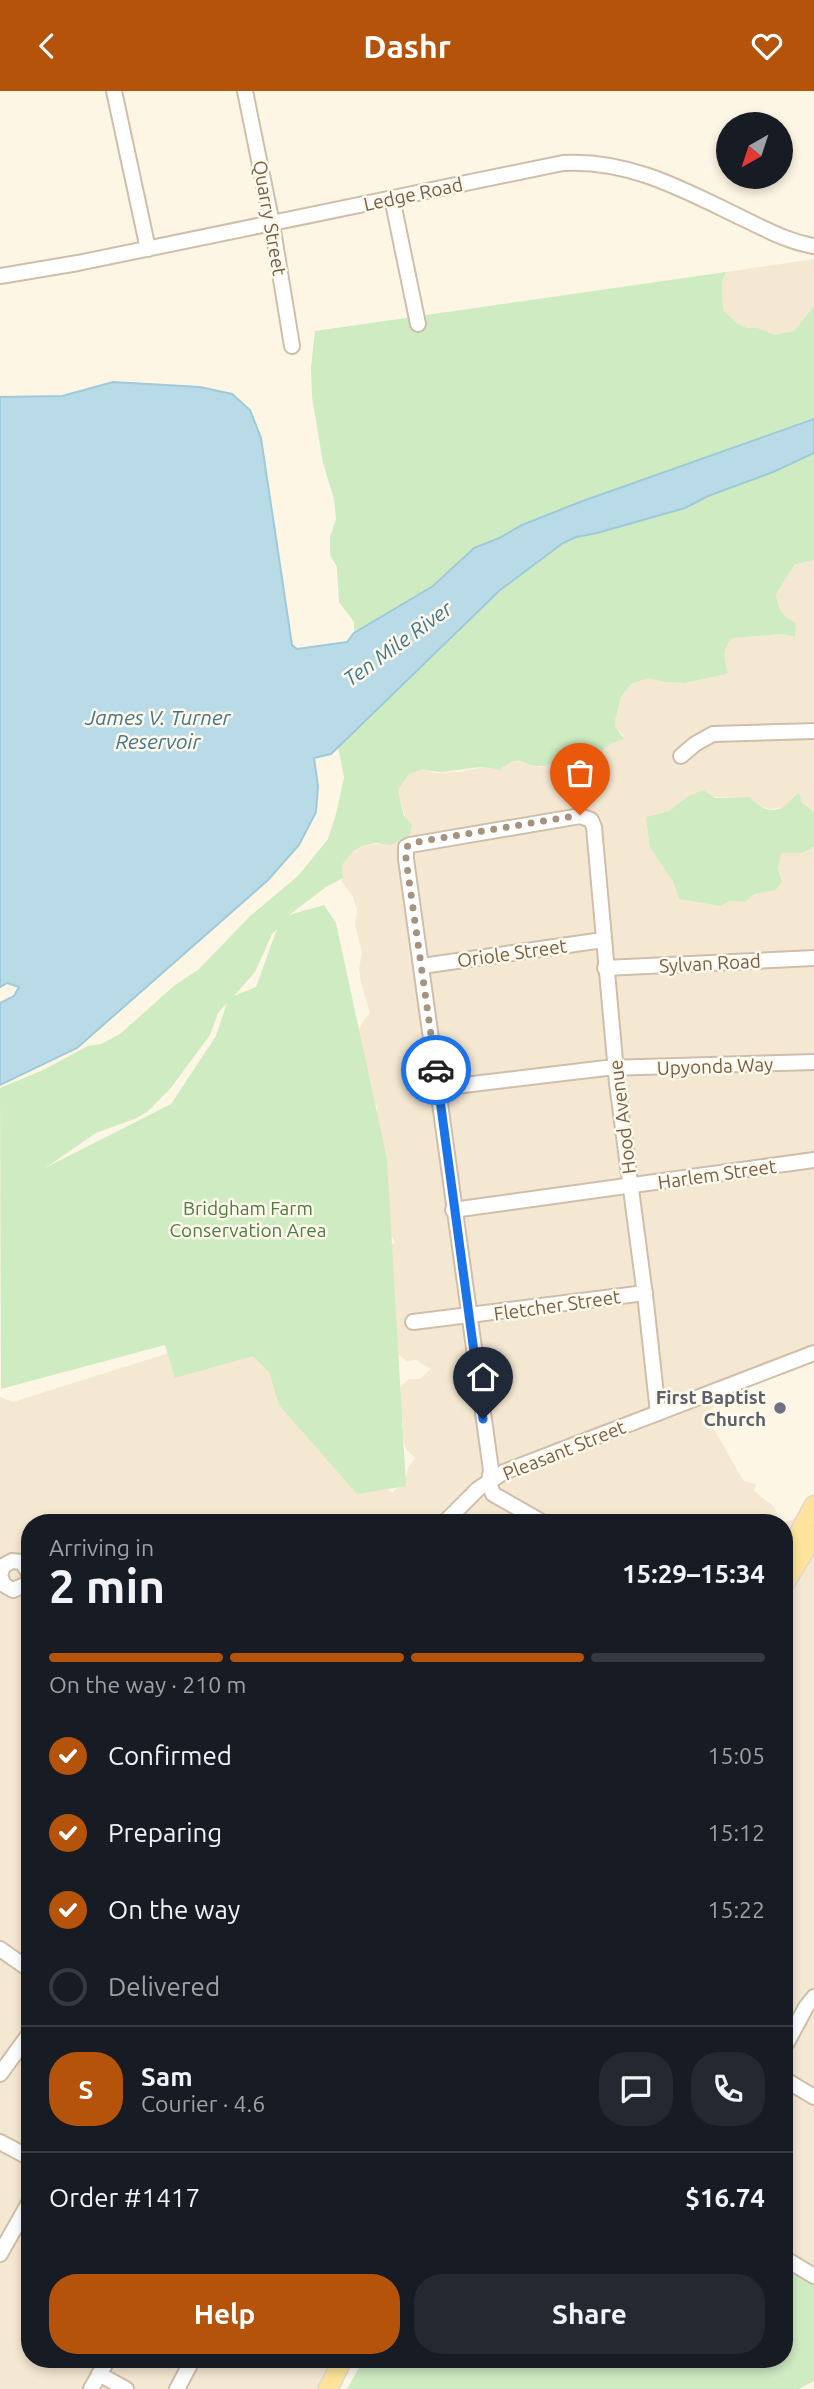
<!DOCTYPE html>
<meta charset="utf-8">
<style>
:root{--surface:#171b24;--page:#242831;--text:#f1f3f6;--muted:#9ea1a6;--line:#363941;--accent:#b45309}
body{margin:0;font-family:Ubuntu,sans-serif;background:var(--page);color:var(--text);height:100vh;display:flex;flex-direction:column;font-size:26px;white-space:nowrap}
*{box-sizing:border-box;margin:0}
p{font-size:23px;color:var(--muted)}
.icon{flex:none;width:38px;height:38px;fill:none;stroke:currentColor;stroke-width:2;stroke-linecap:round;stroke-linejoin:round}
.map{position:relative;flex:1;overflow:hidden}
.drawer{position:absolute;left:21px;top:1423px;width:772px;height:854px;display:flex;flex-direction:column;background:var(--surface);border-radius:28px;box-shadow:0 4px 10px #0003}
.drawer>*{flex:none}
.needle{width:46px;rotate:219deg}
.fabs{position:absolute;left:716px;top:21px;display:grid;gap:14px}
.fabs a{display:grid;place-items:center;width:77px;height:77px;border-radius:50%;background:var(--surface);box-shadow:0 4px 10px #0003;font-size:35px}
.pin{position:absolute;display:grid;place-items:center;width:60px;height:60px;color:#fff;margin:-72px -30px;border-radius:50% 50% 50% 0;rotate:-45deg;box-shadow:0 0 7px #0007}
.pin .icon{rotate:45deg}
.courier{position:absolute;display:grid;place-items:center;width:70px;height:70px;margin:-35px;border:5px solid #1a73e8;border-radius:50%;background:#fff;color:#222;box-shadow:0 2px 9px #0007}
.head em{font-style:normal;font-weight:700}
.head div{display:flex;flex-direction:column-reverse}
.head{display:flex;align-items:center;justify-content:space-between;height:119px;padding:0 28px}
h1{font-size:46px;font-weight:700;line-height:52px}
.bar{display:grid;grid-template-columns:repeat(4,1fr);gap:10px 7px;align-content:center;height:84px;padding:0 28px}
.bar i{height:9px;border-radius:5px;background:var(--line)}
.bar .on{background:var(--accent)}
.bar p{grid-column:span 4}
.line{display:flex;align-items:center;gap:18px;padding:0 28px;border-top:2px solid var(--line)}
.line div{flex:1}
.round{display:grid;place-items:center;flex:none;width:74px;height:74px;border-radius:28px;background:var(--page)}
ol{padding:0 28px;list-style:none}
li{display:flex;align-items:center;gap:21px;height:77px}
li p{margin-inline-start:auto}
li .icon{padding:7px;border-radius:50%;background:var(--accent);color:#fff;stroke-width:4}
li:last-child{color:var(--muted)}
li i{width:38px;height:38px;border:4px solid var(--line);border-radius:50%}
.cta{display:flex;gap:14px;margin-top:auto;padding:14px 28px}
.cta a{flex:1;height:80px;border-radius:28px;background:var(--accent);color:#fff;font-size:28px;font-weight:700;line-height:80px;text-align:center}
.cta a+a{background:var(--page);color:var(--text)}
header{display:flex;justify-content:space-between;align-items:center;height:91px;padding:0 28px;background:var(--accent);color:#fff;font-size:32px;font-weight:700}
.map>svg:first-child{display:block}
</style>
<header><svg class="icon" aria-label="back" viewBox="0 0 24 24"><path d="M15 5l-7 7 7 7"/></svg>Dashr<svg class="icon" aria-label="heart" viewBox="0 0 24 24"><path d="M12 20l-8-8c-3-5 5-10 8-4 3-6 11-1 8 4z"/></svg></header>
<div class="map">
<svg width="814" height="2298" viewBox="0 0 814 2298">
<rect width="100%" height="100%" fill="#fdf6e4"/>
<g fill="#f5e8d2">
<path d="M814 168V215L794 240 775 244 758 237H747L737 232 723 219 722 192 726 181Z"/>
<path d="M814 469V721L802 712 799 703H796L785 716 770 718 755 714 750 706H687L669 720 649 725V743L673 790 679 808 720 815 730 810 744 811 755 803 776 799 782 791 778 777 780 762 801 761 814 756V1258L730 1294 735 1301 710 1311 714 1316 708 1321 707 1326 740 1384 744 1390 756 1393 754 1400 773 1415 780 1427 784 1430 792 1429 803 1419 814 1416V2179L784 2161V1432H30V2268H346L329 2298H0V1306L13 1311 191 1255 251 1252 392 1402 405 1388 408 1377 415 1367 406 1358 403 1346V1330L395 1313 401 1295 409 1288H420L431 1278 416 1269 407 1270 396 1262 384 1160 395 1151 389 1140 376 1024 378 1016 374 1012 357 945 363 930 370 922 361 892 359 878 362 861 355 834 357 818 353 806 341 789 343 787 342 774 352 760 362 755 383 752 405 725 398 699 409 683 423 678 435 682 459 681 516 670 541 676 569 665 588 667 600 664 609 652 624 645 615 635V630L621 606 631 593 648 586 665 591 685 592 728 581 723 560 727 552 733 547 782 543 795 546 777 514 776 503 795 472Z"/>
</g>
<g fill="#ceebc2" fill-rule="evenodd">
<path d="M726 181 722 192 723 219 737 232 747 237H758L775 244 794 240 814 215V328L580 411 522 434 499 447 474 457 433 495 354 542V531L339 511 337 476 330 464V446L336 428 334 408 323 372 312 306 311 276 315 240Z"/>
<path d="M814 362V469L795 473 776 503C778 518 782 525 796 532L795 546 782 543 733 547C721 557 724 567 728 581L726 583 685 592 665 591 648 587 631 593 621 606 615 630V635L624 648C609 652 600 657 599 674 589 667 574 662 561 667 555 669 548 676 541 675 519 675 522 661 499 679 475 670 448 687 423 678L409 683 398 699 404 725 412 733 410 744 391 754 376 752 362 755 353 760 342 774 343 787 326 796 289 824 324 814 336 832 387 1068 406 1395 357 1403 279 1314 269 1281 253 1265 175 1287 165 1254 1 1298 0 997 43 979 88 955 101 953 120 943 175 894 199 878 250 825 298 785 328 748 336 723 344 686 338 656 499 500 563 452 576 446 597 442 685 417 708 405 773 381ZM277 838 256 896 234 905 255 881 272 843ZM227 912 216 945 171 1013 45 1077 96 1042 137 1027 147 1021 170 998 210 944 218 922Z"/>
<path d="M703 699 715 707 750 706C758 717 774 724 786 714 791 710 793 705 799 702L802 712 814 721V756L801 762H781L778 777 782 791 776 799 755 803 745 811 730 810 720 815 679 808 673 790 650 757 646 726 669 720 687 706Z"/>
<path d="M784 2173 814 2191V2290L799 2298H347L364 2268H784Z"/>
</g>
<path fill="#b8dbe7" stroke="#9ecad9" stroke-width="2" d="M113 291 200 296 232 303 250 319 261 347 292 554 297 558 347 551 354 542 433 495 474 457 499 447 522 434 580 411 814 328V362L773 381 708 405 685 417 597 442 576 446 563 452 499 500 331 663 314 667 318 695 316 721 299 754 268 789 77 957 0 994V912L14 905 19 896 7 892 0 896V306L62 305Z"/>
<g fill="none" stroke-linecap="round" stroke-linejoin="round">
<defs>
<g id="minor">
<path d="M114 0 148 158"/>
<path d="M245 0 272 133 292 255"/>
<path d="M392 107 418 233"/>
<path d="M0 185 78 172 563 72C630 68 686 100 744 128 767 139 789 151 814 155"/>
<path d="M681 665 695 653 713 643 814 640"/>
<path d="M422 875 603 849"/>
<path d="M605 877 814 867"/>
<path d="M439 997 606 977 814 971"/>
<path d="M453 1119 814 1069"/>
<path d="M413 1231 645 1202"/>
<path d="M444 1432 478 1398 504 1381 814 1262"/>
<path d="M544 1432 493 1403 489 1391 491 1379 406 768V756L410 754 580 725 591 729 594 736 617 992 646 1212 658 1322"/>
<path d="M30 1484 22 1471 12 1470 3 1475 0 1485 4 1494 13 1499 27 1493 30 1484"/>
<path d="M0 1858 30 1879"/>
<path d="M784 1957 806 1916 814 1906"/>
<path d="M0 1983 30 1942"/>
<path d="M784 1988 814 2006"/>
<path d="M0 2051 30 2067"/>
<path d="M0 2163 30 2110"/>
<path d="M784 2167 814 2185"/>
<path d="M99 2283 126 2298"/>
<path d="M91 2298 108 2268"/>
<path d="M177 2298 193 2268"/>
</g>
<g id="major">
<path d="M784 1470 814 1414"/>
<path d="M784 1494 814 1444"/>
<path d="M328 2298 343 2268"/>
</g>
</defs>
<use href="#minor" stroke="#cfbeaa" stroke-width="18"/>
<use href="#major" stroke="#ded8d3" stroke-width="21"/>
<use href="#minor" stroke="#fff" stroke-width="14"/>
<use href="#major" stroke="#fde39b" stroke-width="18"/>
</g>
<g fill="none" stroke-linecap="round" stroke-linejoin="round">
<path stroke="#a5937f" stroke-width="7" stroke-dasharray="0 12.6" d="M436 979 406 768V756L417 751 580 724"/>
<path stroke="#1a73e8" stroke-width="9" d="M436 979 483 1328"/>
</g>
<circle fill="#6b7280" stroke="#fff9eb" stroke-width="2.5" cx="780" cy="1317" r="7"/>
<g text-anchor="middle" stroke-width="5" stroke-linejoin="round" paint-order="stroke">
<g font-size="19" fill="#765e49" stroke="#fff9eb">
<text transform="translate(413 103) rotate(-12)" y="7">Ledge Road</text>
<text transform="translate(270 127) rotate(80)" y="7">Quarry Street</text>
<text transform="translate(512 862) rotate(-8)" y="7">Oriole Street</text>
<text transform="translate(710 872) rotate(-3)" y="7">Sylvan Road</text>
<text transform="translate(715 975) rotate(-2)" y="7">Upyonda Way</text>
<text transform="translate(622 1026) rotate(-97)" y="7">Hood Avenue</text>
<text transform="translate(717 1083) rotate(-8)" y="7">Harlem Street</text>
<text transform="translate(557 1214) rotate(-8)" y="7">Fletcher Street</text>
<text transform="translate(564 1359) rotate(-22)" y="7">Pleasant Street</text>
</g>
<g font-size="19" fill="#4c7c41" stroke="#fff9eb">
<text x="248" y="1124">Bridgham Farm<tspan x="248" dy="22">Conservation Area</tspan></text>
</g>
<g font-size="19" font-weight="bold" fill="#5b616d" stroke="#fff9eb" text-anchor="end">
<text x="766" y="1313">First Baptist<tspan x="766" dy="22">Church</tspan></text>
</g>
<g font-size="21" font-style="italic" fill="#41778b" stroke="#fff9eb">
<text transform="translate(398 553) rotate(-36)" y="7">Ten Mile River</text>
<text x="158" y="634">James V. Turner<tspan x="158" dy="24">Reservoir</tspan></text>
</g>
</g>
</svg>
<div class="fabs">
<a><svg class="needle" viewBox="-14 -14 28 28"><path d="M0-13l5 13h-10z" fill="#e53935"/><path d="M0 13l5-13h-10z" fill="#9ea1a6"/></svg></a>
</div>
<div class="pin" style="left:580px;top:724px;background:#ea580c"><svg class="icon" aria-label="bag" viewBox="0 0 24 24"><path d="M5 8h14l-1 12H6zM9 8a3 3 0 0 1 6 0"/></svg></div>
<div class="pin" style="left:483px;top:1328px;background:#1f2937"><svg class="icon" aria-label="home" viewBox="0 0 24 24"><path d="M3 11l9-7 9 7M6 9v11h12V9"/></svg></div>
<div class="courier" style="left:436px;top:979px"><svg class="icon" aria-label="car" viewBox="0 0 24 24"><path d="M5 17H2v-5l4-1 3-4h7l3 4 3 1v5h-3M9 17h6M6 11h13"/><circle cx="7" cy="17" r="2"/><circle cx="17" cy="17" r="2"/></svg></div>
<section class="drawer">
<div class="head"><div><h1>2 min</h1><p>Arriving in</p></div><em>15:29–15:34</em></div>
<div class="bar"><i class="on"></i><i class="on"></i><i class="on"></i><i></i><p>On the way · 210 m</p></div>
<ol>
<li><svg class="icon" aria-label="check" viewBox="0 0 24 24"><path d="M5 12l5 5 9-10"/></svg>Confirmed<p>15:05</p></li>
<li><svg class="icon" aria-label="check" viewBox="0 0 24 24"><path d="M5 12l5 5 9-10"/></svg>Preparing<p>15:12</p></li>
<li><svg class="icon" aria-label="check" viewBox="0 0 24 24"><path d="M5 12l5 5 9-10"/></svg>On the way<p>15:22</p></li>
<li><i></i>Delivered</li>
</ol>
<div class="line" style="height:126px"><b class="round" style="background:var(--accent);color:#fff">S</b><div><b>Sam</b><p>Courier · 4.6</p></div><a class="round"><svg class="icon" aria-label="chat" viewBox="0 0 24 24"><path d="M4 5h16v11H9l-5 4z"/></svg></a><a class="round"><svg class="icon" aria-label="phone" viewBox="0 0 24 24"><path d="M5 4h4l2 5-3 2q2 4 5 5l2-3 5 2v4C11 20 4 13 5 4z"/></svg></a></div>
<div class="line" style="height:91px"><div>Order #1417</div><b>$16.74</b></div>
<div class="cta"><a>Help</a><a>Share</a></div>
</section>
</div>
